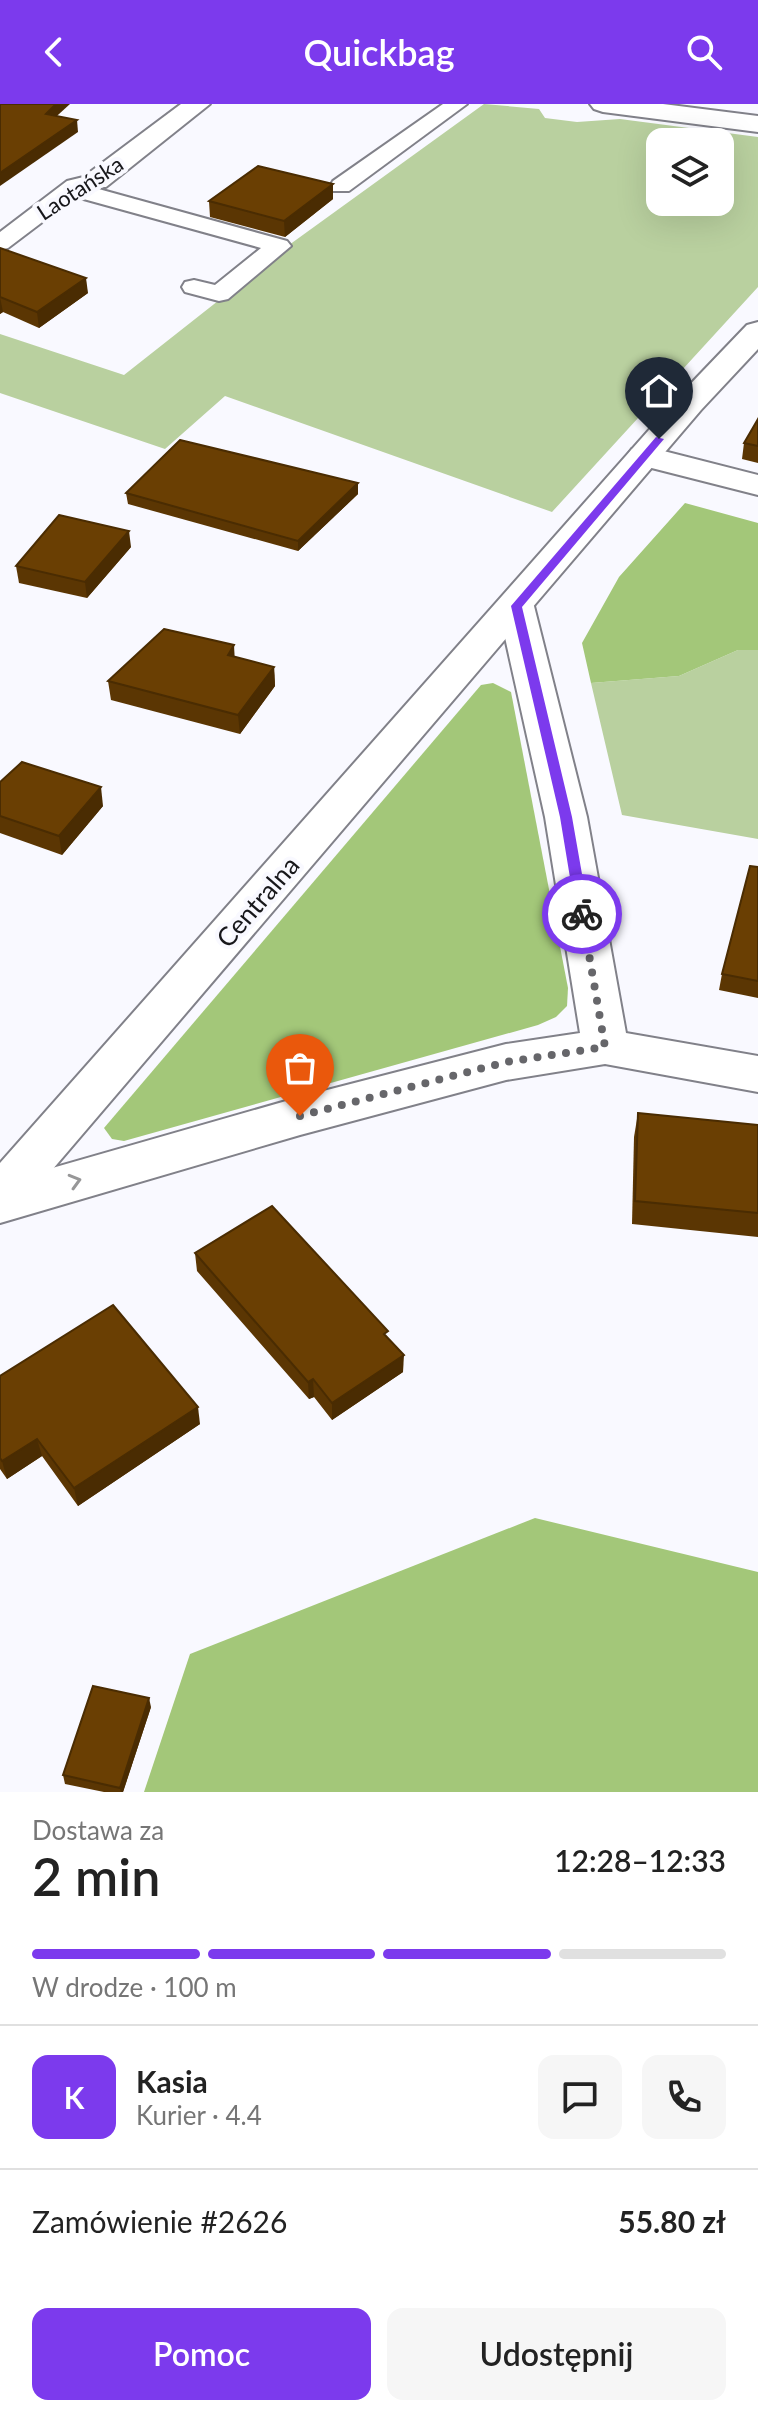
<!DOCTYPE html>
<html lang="pl">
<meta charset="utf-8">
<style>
:root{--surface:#fff;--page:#f6f6f6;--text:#222;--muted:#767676;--line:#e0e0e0;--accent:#7c3aed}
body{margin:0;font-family:Lato,sans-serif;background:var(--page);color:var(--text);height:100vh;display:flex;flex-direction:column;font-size:30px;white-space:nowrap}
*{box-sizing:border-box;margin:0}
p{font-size:26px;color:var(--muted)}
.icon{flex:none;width:44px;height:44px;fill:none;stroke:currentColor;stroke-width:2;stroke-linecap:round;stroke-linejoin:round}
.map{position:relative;height:1688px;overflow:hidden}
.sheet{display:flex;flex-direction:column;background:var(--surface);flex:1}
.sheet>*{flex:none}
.tools{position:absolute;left:646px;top:24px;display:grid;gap:16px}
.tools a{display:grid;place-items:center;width:88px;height:88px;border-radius:16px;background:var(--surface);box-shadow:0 8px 32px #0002;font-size:40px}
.pin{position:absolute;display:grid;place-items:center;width:68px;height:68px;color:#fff;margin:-82px -34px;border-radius:50% 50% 50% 0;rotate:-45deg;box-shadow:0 0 8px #0007}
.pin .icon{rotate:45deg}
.courier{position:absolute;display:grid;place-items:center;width:80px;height:80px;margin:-40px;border:6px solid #7c3aed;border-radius:50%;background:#fff;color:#222;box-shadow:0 2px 10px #0007}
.overview em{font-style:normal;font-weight:600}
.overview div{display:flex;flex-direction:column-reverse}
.overview{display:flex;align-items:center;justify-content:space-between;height:136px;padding:0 32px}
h1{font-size:52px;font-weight:600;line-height:60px}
.bar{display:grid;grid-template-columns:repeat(4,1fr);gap:12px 8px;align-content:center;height:96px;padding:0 32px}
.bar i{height:10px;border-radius:6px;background:var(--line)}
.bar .current{background:var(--accent)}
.bar p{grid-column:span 4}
.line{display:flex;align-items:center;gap:20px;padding:0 32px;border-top:2px solid var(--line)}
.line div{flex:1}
.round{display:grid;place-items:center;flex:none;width:84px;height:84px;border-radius:16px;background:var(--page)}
.action{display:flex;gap:16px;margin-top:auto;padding:16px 32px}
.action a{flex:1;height:92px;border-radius:16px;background:var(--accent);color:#fff;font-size:32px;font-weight:600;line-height:92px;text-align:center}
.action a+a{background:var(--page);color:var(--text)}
header{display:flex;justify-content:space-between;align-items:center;height:104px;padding:0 32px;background:var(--accent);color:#fff;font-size:36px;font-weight:600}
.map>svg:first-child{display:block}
</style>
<header><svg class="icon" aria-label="back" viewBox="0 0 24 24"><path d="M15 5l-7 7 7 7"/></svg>Quickbag<svg class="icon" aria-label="search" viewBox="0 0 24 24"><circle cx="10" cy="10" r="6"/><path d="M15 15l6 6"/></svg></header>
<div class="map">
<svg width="758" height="1688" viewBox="0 0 758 1688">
<rect width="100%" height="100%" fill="#f9f9ff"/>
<g fill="#b9d09f" fill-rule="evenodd">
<path d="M484 0 539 5 545 14 577 18 620 15 758 33V183L552 408 225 292 165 345 0 289V230L124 271 289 141ZM660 38H720V98H660Z"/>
<path d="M738 546H758V735L622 711 591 579 679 572Z"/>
</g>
<g fill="#a3c779">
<path d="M685 399 758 419V546H738L679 572 591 579 582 539 619 473Z"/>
<path d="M493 579 511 588 568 884 567 902 556 913 538 921 124 1037 112 1035 104 1024 481 581Z"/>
<path d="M535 1414 758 1468V1688H144L190 1550Z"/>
</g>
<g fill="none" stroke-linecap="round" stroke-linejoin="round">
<defs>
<g id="lane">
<path d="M443 0H467L349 87H333L330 82 333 77Z"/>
<path d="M96 70 107 77 104 82 95 84 287 137 291 142 228 195 219 197 185 188 182 183 185 178 194 176 215 181 261 144 80 94 78 91 8 144 0 146V128L67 77Z"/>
</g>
<g id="street">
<path d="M181 0H210L106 83H86L82 77 86 71Z"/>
<path d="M590 0H663L758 12V28L603 8 594 5Z"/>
<path d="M644 342 758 371V391L632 359 627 352 632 345Z"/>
<path d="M516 491 529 494 534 502 587 713 626 929 758 952V988L605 960 506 976 300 1031 0 1119V1079L300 993 506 940 580 929 545 713 498 502 503 494Z"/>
</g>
<path id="secondary" d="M758 218V245L701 306 17 1107 0 1113V1059L679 292 747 221Z"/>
</defs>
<use href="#lane" stroke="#818189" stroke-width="4"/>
<use href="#street" stroke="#818189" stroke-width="4"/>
<use href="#secondary" stroke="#818189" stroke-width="4"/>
<use href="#lane" fill="#fff" fill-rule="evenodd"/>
<use href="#street" fill="#fff" fill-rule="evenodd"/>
<use href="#secondary" fill="#fff" fill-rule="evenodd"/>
</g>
<g fill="#5b3603">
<path d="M333 95 285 133 210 113 209 97Z"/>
<path d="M0 144 88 189 39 224 3 208 0 210Z"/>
<path d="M758 315V359L742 355 744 339Z"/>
<path d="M358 379V390L298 447 128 400 126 389Z"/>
<path d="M131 443 87 494 19 479 16 462Z"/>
<path d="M235 553 274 563 275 582 240 630 111 596 108 577Z"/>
<path d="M0 678 103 702 62 751 0 729Z"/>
<path d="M758 763V894L719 886 722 870Z"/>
<path d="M638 1009 758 1021V1133L632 1120 634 1033Z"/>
<path d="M195 1149 387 1233 403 1268 332 1316 314 1293 309 1295 197 1167Z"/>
<path d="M0 1272 200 1320 78 1402 42 1352 7 1375 0 1365Z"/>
<path d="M151 1603 123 1688H104L65 1680 63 1671Z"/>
</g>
<g fill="#4a2c02">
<path d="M56 0H70L47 21 46 10Z"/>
<path d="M77 16 78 28 0 82V69Z"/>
<path d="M333 80V95L285 133 284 117Z"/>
<path d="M86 174 88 189 39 224 37 208Z"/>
<path d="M0 193 3 208 0 210Z"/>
<path d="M358 379V390L298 447V437Z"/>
<path d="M129 427 131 443 87 494 85 478Z"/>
<path d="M234 541 235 560 228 551Z"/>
<path d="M274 563 275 582 240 630 238 611Z"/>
<path d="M101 683 103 702 62 751 59 732Z"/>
<path d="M404 1251 403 1268 332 1316V1299Z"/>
<path d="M313 1275 314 1293 309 1295 308 1278Z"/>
<path d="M198 1303 200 1320 78 1402 74 1384Z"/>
<path d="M37 1335 42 1352 7 1375 2 1357Z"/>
<path d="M149 1594 151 1603 123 1688H121L120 1684Z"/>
</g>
<g fill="#6a3f03" stroke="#4a2c02" stroke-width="2">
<path d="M0 0H56L46 10 77 16 0 69Z"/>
<path d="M258 62 333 80 284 117 209 97Z"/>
<path d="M0 144 86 174 37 208 0 193Z"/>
<path d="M758 315V342L744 339Z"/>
<path d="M180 336 358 379 298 437 126 389Z"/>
<path d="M59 411 129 427 85 478 16 462Z"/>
<path d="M164 525 234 541 228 551 274 563 238 611 108 577Z"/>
<path d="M22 658 101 683 59 732 0 712V678Z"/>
<path d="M750 762 758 763V877L722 870Z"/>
<path d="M638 1009 758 1021V1109L635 1097Z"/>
<path d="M272 1102 388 1227 384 1230 404 1251 332 1299 313 1275 308 1278 195 1149Z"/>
<path d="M113 1201 198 1303 74 1384 37 1335 2 1357 0 1354V1272Z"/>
<path d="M93 1582 149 1594 120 1684 63 1671Z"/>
</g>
<defs><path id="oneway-chevron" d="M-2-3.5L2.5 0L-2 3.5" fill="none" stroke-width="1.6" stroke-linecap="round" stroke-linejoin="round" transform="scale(2)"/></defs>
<use stroke="#979798" href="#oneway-chevron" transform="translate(75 1077) rotate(-16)"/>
<path fill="#7c3aed" d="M656 333 664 335 522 503 572 713 589 810 582 815 576 810 560 713 511 502Z"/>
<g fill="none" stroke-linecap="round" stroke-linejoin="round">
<path stroke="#66666a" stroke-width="8" stroke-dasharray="0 14.4" d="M300 1012 506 958 605 943 582 810"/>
</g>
<g text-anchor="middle" stroke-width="8" stroke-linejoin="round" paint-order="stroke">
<g font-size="22" fill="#17171a" stroke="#f9f9ff">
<text transform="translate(80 84) rotate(-33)" y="8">Laotańska</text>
</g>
<g font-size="26" fill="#17171a" stroke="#f9f9ff">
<text transform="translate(258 798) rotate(-49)" y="9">Centralna</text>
</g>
</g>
</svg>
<div class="tools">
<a><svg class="icon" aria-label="layers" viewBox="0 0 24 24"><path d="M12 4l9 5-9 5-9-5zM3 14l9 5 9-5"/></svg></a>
</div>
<div class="pin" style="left:300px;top:1012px;background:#ea580c"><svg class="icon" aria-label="bag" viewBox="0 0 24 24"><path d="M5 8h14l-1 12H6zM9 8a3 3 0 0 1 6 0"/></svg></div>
<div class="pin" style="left:659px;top:335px;background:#1f2937"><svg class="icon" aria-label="home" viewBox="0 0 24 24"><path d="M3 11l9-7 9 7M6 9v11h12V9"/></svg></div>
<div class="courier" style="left:582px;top:810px"><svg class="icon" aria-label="bike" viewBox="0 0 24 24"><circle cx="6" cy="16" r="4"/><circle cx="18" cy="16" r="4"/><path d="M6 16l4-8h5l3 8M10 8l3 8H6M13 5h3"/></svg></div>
</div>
<section class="sheet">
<div class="overview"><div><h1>2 min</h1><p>Dostawa za</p></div><em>12:28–12:33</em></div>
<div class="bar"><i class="current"></i><i class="current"></i><i class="current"></i><i></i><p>W drodze · 100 m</p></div>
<div class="line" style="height:144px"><b class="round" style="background:var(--accent);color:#fff">K</b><div><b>Kasia</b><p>Kurier · 4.4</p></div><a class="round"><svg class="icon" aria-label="chat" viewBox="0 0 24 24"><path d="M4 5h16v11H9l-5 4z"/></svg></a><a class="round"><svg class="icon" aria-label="phone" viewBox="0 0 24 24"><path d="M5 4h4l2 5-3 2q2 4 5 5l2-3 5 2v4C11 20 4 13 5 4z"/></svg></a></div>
<div class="line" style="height:104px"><div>Zamówienie #2626</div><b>55.80 zł</b></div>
<div class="action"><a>Pomoc</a><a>Udostępnij</a></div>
</section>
